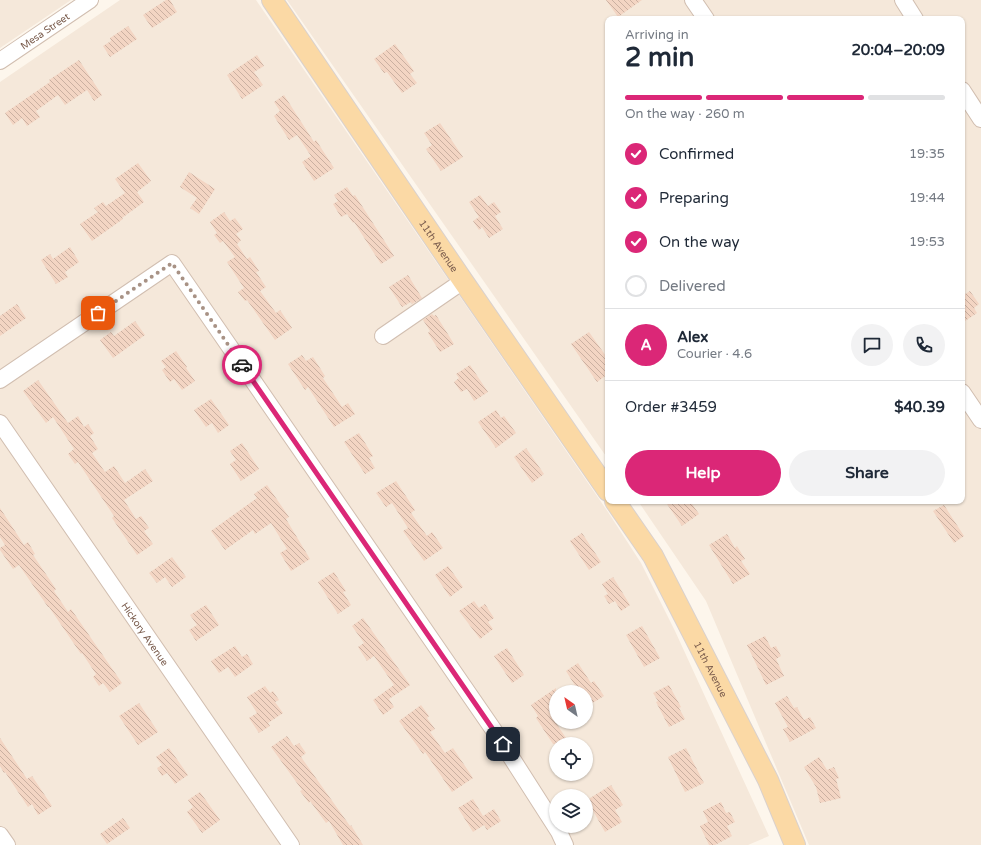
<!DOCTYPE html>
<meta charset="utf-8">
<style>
:root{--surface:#fff;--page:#f2f2f3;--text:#1f2937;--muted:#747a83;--line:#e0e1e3;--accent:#db2777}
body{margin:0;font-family:"Varela Round",sans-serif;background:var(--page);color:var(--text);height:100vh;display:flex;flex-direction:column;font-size:15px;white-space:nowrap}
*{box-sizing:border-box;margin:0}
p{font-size:13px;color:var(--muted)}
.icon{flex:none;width:22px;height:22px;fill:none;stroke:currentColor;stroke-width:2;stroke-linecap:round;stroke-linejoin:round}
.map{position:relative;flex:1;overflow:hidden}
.drawer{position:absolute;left:605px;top:16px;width:360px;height:488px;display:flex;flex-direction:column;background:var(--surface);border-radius:8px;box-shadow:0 1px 3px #0004}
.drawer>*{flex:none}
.needle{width:26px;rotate:326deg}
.controls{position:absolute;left:549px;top:685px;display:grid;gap:8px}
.controls a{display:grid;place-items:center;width:44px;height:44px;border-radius:50%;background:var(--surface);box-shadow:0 1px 3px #0004;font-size:20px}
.pin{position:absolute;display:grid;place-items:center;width:34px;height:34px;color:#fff;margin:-17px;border-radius:8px;box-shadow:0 2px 6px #0006}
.courier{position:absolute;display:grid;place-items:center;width:40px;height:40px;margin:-20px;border:3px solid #db2777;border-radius:50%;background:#fff;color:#222;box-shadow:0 1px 5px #0007}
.headline em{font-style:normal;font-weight:700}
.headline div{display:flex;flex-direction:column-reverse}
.headline{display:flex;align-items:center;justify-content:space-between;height:68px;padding:0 20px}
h1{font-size:26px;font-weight:700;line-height:30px}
.bar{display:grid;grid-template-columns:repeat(4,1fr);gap:6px 4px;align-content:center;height:48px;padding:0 20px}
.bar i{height:5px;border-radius:3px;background:var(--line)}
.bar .active{background:var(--accent)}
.bar p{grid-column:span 4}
.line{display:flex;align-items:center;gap:10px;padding:0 20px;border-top:1px solid var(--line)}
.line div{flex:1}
.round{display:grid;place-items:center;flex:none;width:42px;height:42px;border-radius:21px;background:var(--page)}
ol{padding:0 20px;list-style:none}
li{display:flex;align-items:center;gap:12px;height:44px}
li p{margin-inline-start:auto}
li .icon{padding:4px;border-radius:50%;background:var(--accent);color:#fff;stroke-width:4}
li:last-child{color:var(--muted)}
li i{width:22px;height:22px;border:2px solid var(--line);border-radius:50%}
.button{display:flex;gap:8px;margin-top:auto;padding:8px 20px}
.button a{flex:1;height:46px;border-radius:24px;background:var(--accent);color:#fff;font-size:16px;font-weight:700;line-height:46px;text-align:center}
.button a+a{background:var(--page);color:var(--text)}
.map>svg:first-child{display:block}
</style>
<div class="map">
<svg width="981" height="845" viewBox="0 0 981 845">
<defs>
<pattern id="building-back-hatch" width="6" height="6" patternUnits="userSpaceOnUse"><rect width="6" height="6" fill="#f3d5c3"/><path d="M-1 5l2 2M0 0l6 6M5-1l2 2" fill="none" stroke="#cab0a1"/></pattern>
</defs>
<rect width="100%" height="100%" fill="#fdf6ec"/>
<g fill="#f5e8da" fill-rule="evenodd">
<path d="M0 0H71L0 48Z"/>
<path d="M120 0H256L608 512 641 563 675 631 769 836 748 845H0V82ZM556 692H586V722H556ZM556 744H586V774H556ZM556 796H586V826H556Z"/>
<path d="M287 0H981V845H809L706 601 638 501H962V19H608V459Z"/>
</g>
<g fill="url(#building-back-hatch)">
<path d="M166 0H170L177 12 152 28 143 15Z"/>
<path d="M606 0H642L618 17Z"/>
<path d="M128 26 137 39 110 57 103 46 111 41 110 38Z"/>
<path d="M395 44 414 71 410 74 417 83 402 93 387 72 384 73 374 59Z"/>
<path d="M257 55 264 66 254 72 263 85 242 99 227 75Z"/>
<path d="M79 60 102 95 94 101 87 90 65 105 58 95 36 111 40 117 27 126 22 118 13 125 5 113 50 82 49 80Z"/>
<path d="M284 95 314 142 316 140 334 168 314 181 302 162 311 156 297 135 289 140 274 116 280 111 274 102Z"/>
<path d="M440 123 463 157 441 171 426 149 432 145 424 133Z"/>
<path d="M138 163 151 181 137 192 144 202 122 218 123 219 92 241 80 224 98 212 94 208 103 202 106 206 125 193 115 179Z"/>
<path d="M189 172 215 189 199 214 190 208 197 198 180 187Z"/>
<path d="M347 187 353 196 355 195 394 256 381 264 354 222 353 223 347 214 341 217 333 204 338 201 334 195Z"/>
<path d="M480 195 488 206 494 202 501 212 495 216 503 229 489 238 482 227 479 230 473 221 479 217 469 202Z"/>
<path d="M224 212 230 221 235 218 243 229 236 234 241 240 237 244 247 259 250 257 259 271 256 272 266 287 260 291 276 313 280 310 292 328 275 340 247 300 245 301 238 292 244 288 227 262 235 257 223 241 220 243 214 235 217 233 210 222Z"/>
<path d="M70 247 79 262 65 272 68 277 56 284 41 260 50 254 53 259Z"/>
<path d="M408 275 422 298 412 304 411 302 402 307 389 287Z"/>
<path d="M970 291 979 304 974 308 977 313 962 323V296Z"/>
<path d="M17 304 26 318 0 336V316Z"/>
<path d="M432 314 434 316 436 315 454 344 440 352 428 333 430 331 423 320Z"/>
<path d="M135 321 145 335 113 358 100 340 111 332 114 336Z"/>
<path d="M589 332 608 359V374L597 382 571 344Z"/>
<path d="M176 351 187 367 186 368 195 381 182 390 174 379 170 382 162 370 166 367 161 361Z"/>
<path d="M302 355 306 361 313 357 325 376 323 378 342 407 348 403 355 414 334 427 308 387 305 390 288 364Z"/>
<path d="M470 365 488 392 474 401 467 389 461 392 454 382 459 378 456 374Z"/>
<path d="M38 380 68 423 78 416 84 427 88 424 94 433 90 436 98 449 92 453 105 472 114 466 125 483 145 469 153 481 124 500 136 519 141 516 149 528 144 531 153 544 137 555 112 518 114 516 78 462 75 464 68 454 74 449 53 417 46 423 23 391Z"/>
<path d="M211 399 229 425 218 433 212 423 206 427 194 410Z"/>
<path d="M496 410 501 418 504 416 516 433 496 448 478 422Z"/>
<path d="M359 433 373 456 369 458 375 468 365 474 344 442Z"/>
<path d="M242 443 259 469 241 481 230 464 236 460 230 451Z"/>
<path d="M526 448 544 474 532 483 514 457Z"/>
<path d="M396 481 415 510 411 513 427 536 432 532 443 548 424 561 403 531 408 528 392 503 386 507 376 493Z"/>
<path d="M267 485 289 517 286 519 310 559 291 571 280 553 287 549 271 523 255 534 253 530 225 550 211 531 257 498 254 494Z"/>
<path d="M665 501H690L699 514 682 526Z"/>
<path d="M944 505 964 536 954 543 933 511Z"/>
<path d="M0 508 24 545 28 542 35 554 33 555 56 589 54 591 68 612 71 609 122 683 110 692 103 683 99 686 93 677 96 674 82 653 81 654 49 607H48L19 565 13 569 0 550V548L5 545 0 537Z"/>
<path d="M582 533 601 562 589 570 570 541Z"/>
<path d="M727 534 735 548 737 546 745 559 741 561 750 574 733 584 709 545Z"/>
<path d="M172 557 186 577 172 587 165 577 157 583 149 573Z"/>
<path d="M448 566 463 587 450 597 435 575Z"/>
<path d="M334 572 346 591 343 592 351 605 338 614 318 582Z"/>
<path d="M613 577 630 605 621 611 615 601 609 604 604 596 608 594 602 584Z"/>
<path d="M474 601 479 608 485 604 494 618 488 622 493 629 480 639 459 611Z"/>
<path d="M206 605 219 625 196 641 189 630 197 625 190 615Z"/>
<path d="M363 618 410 685 389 699 394 707 383 715 373 700 394 685 374 656 367 661 358 647 364 643 352 626Z"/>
<path d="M642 626 660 658 644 667 626 635Z"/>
<path d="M765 636 771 648 776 646 781 656 776 659 784 676 766 685 747 645Z"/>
<path d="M235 646 242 657 247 654 253 664 235 677 228 667 219 673 211 661Z"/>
<path d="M507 648 524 675 512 683 494 656Z"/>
<path d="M578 663 591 683 594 681 604 696 586 707V692H579L566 671Z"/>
<path d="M669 685 681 707 679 708 685 719 669 727 656 702 658 701 653 693Z"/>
<path d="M265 686 270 693 273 691 279 700 275 702 283 713 268 723 270 726 259 733 249 718 257 713 247 697Z"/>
<path d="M556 688V723L570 744H553L536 718 538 716 531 705Z"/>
<path d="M787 696 794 708 797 707 804 720 810 717 816 728 790 742 783 729 788 727 775 703Z"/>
<path d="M139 703 158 732 138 745 119 716Z"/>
<path d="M421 705 429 716 427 718 435 729 430 732 445 753 453 748 473 778 452 792 425 752 423 754 399 721Z"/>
<path d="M287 736 294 746 299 743 306 753 301 757 350 826 351 825 363 845H343L329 821 326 823 310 801 309 803 300 791 302 790 271 747Z"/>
<path d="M0 738 27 779 32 776 52 806 38 815 32 804 28 807 5 772 4 773 0 766Z"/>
<path d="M169 748 188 775 175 784 167 773 162 776 157 768 162 765 156 757Z"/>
<path d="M686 748 704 783 685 792 668 757Z"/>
<path d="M819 757 827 770 834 767 839 778 836 779 841 798 820 803 816 787 804 767Z"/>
<path d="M611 785 623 805 615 810 622 822 605 832 587 800Z"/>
<path d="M200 792 220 820 202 833 187 812 193 807 188 800Z"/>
<path d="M473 799 483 816 494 809 501 821 487 830 484 825 473 832 458 808Z"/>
<path d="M721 802 726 813 730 812 735 822 727 826 732 836 715 845H709L700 826 708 822 703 811Z"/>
<path d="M123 818 130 828 107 844 100 834Z"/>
</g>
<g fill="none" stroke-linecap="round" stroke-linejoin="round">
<defs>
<g id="minor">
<path d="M693 0 706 19"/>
<path d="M903 0 915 19"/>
<path id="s1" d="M0 61 90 0"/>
<path d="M962 90 981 119"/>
<path d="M383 336 463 281"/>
<path d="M0 380 172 263 495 732 559 832 565 845"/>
<path d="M962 392 981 420"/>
<path id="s2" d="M0 423 291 845"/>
<path d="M0 835 7 845"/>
</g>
<g id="major">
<path id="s3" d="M272 0 463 281 608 491"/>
<path id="s4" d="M615 501 653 556 768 780 795 845"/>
</g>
</defs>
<use href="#minor" stroke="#d1beb0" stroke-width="18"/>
<use href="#major" stroke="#dad1cd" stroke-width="22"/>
<use href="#minor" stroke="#fff" stroke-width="16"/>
<use href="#major" stroke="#fbd9a5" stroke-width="20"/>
</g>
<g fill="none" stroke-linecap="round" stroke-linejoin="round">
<path stroke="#a89285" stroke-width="4" stroke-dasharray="0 7.2" d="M98 313 172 263 242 365"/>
<path stroke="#db2777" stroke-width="5" d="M242 365 503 744"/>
</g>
<g text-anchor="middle" stroke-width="4" stroke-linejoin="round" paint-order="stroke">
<g font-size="10" fill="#7a5c4d" stroke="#fffaf3">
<text dy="4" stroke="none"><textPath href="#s1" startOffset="54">Mesa Street</textPath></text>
<text dy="4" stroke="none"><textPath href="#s3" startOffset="297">11th Avenue</textPath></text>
<text dy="4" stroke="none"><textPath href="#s2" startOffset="256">Hickory Avenue</textPath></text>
<text dy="4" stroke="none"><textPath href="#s4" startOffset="194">11th Avenue</textPath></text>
</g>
</g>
</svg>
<div class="controls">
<a><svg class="needle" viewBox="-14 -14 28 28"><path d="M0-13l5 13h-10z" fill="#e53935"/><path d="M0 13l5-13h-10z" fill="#747a83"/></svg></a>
<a><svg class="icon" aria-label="locate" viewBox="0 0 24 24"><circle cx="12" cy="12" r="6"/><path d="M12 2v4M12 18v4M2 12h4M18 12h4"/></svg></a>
<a><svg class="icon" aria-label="layers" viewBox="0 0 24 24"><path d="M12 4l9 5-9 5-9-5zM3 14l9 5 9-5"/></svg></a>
</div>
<div class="pin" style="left:98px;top:313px;background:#ea580c"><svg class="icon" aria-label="bag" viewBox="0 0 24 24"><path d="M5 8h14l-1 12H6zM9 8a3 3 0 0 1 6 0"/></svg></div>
<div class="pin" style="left:503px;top:744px;background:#1f2937"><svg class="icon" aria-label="home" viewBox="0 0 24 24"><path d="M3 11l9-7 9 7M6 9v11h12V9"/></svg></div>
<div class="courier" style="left:242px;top:365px"><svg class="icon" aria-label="car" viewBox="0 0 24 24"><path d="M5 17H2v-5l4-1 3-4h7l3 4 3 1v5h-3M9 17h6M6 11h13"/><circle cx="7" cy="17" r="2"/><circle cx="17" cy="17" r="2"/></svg></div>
<section class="drawer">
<div class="headline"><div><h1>2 min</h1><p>Arriving in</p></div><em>20:04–20:09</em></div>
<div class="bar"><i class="active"></i><i class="active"></i><i class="active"></i><i></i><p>On the way · 260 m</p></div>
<ol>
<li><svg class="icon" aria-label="check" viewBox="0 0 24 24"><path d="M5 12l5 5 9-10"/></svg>Confirmed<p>19:35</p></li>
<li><svg class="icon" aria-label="check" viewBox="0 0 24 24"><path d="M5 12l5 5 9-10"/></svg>Preparing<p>19:44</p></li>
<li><svg class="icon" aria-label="check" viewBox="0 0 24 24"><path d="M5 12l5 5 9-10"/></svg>On the way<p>19:53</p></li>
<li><i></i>Delivered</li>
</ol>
<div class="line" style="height:72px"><b class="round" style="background:var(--accent);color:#fff">A</b><div><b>Alex</b><p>Courier · 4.6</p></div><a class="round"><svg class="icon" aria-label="chat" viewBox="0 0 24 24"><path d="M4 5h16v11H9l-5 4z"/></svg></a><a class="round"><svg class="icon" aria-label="phone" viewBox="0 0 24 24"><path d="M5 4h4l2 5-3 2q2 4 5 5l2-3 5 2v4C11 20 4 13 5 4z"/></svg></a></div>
<div class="line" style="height:52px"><div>Order #3459</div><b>$40.39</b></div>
<div class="button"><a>Help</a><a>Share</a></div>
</section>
</div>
